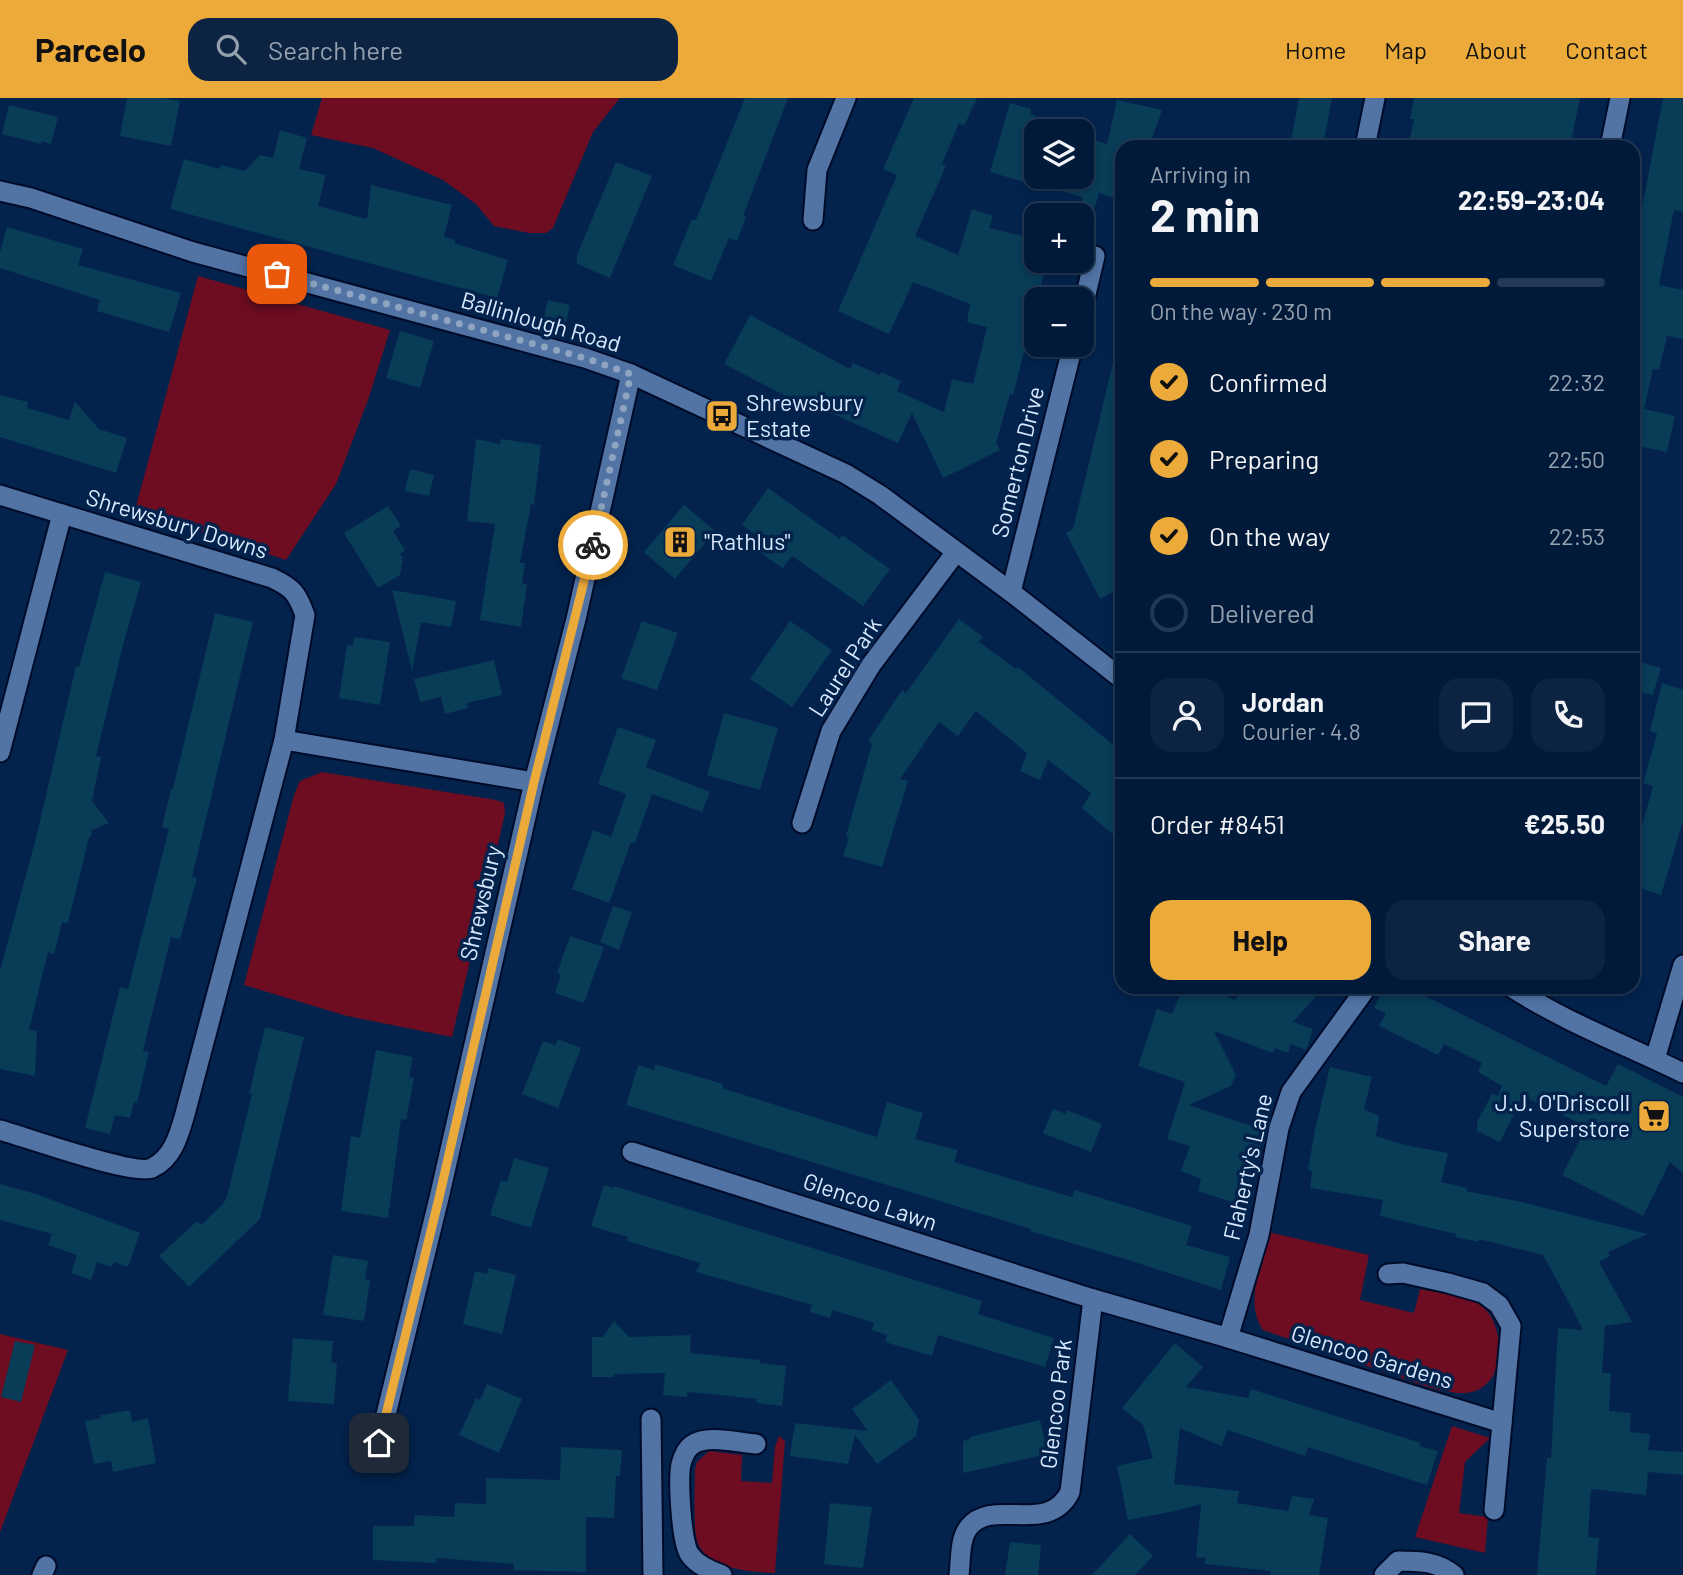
<!DOCTYPE html>
<meta charset="utf-8">
<style>
:root{--surface:#021a3a;--page:#0c2342;--text:#f1f3f6;--muted:#96a1af;--line:#233854;--accent:#ebaa39}
body{margin:0;font-family:Barlow,sans-serif;background:var(--page);color:var(--text);height:100vh;display:flex;flex-direction:column;font-size:26px;white-space:nowrap}
*{box-sizing:border-box;margin:0}
p{font-size:23px;color:var(--muted)}
.icon{flex:none;width:38px;height:38px;fill:none;stroke:currentColor;stroke-width:2;stroke-linecap:round;stroke-linejoin:round}
.map{position:relative;flex:1;overflow:hidden}
.details{position:absolute;left:1115px;top:42px;width:525px;height:854px;display:flex;flex-direction:column;background:var(--surface);border-radius:21px;box-shadow:0 4px 10px #0003,0 0 0 2px var(--line)}
.details>*{flex:none}
.controls{position:absolute;left:1024px;top:21px;display:grid;gap:14px}
.controls a{display:grid;place-items:center;width:70px;height:70px;border-radius:14px;background:var(--surface);box-shadow:0 4px 10px #0003,0 0 0 2px var(--line);font-size:35px}
.pin{position:absolute;display:grid;place-items:center;width:60px;height:60px;color:#fff;margin:-30px;border-radius:14px;box-shadow:0 4px 10px #0006}
.courier{position:absolute;display:grid;place-items:center;width:70px;height:70px;margin:-35px;border:5px solid #ebaa39;border-radius:50%;background:#fff;color:#222;box-shadow:0 2px 9px #0007}
.summary em{font-style:normal;font-weight:700}
.summary div{display:flex;flex-direction:column-reverse}
.summary{display:flex;align-items:center;justify-content:space-between;height:119px;padding:0 35px}
h1{font-size:46px;font-weight:700;line-height:52px}
.bar{display:grid;grid-template-columns:repeat(4,1fr);gap:10px 7px;align-content:center;height:84px;padding:0 35px}
.bar i{height:9px;border-radius:5px;background:var(--line)}
.bar .current{background:var(--accent)}
.bar p{grid-column:span 4}
.line{display:flex;align-items:center;gap:18px;padding:0 35px;border-top:2px solid var(--line)}
.line div{flex:1}
.round{display:grid;place-items:center;flex:none;width:74px;height:74px;border-radius:21px;background:var(--page)}
ol{padding:0 35px;list-style:none}
li{display:flex;align-items:center;gap:21px;height:77px}
li p{margin-inline-start:auto}
li .icon{padding:7px;border-radius:50%;background:var(--accent);color:#111;stroke-width:4}
li:last-child{color:var(--muted)}
li i{width:38px;height:38px;border:4px solid var(--line);border-radius:50%}
.cta{display:flex;gap:14px;margin-top:auto;padding:14px 35px}
.cta a{flex:1;height:80px;border-radius:21px;background:var(--accent);color:#111;font-size:28px;font-weight:700;line-height:80px;text-align:center}
.cta a+a{background:var(--page);color:var(--text)}
header{display:flex;align-items:center;gap:42px;box-sizing:border-box;height:98px;padding:0 35px;background:var(--accent);color:#111}
header strong{font-size:33px}
nav{display:flex;gap:38px;margin-inline-start:auto;font-size:24px}
.search{width:490px;height:63px;background:var(--page);display:flex;align-items:center;gap:18px;box-sizing:border-box;padding:0 24px;border-radius:21px;color:var(--muted);font-size:26px}
.map>svg:first-child{display:block}
</style>
<header>
<strong>Parcelo</strong>
<div class="search"><svg class="icon" aria-label="search" viewBox="0 0 24 24"><circle cx="10" cy="10" r="6"/><path d="M15 15l6 6"/></svg>Search here</div>
<nav><a>Home</a><a>Map</a><a>About</a><a>Contact</a></nav>
</header>
<div class="map">
<svg width="1683" height="1477" viewBox="0 0 1683 1477">
<rect width="100%" height="100%" fill="#03234d"/>
<g fill="#6e0d21">
<path d="M322 0H620L593 34 553 130 546 135H529L494 128 476 106 443 82 373 50 311 37Z"/>
<path d="M198 178 390 232 368 302 336 386 286 462 135 412Z"/>
<path d="M322 674 496 702 504 705 505 716 452 939 347 918 244 887 294 697 300 683Z"/>
<path d="M1268 1134 1369 1157 1360 1202 1414 1215 1420 1191C1439 1195 1467 1196 1482 1208 1505 1227 1507 1282 1475 1293 1461 1298 1445 1293 1431 1290L1263 1232C1244 1205 1262 1165 1268 1134Z"/>
<path d="M0 1236 68 1252 0 1434Z"/>
<path d="M1452 1328 1490 1340 1465 1364 1459 1415 1488 1419 1485 1455 1415 1439Z"/>
<path d="M779 1338 785 1343 775 1475C750 1474 706 1471 697 1443 693 1430 695 1387 695 1371L697 1364 709 1353 742 1357 741 1383 772 1385 775 1349Z"/>
</g>
<g fill="#083c57">
<path d="M127 0H163L180 3 171 48 120 38Z"/>
<path d="M745 0H788L743 118 746 119 737 143 729 140 711 183 673 167 692 121 696 122Z"/>
<path d="M914 0H977L964 28 959 25 942 66 946 68 915 138 958 157 972 111 993 118 989 130 1036 141V163H1047L1013 297 1010 296 996 345 1000 352 943 380 912 315 898 345 813 307 811 311 724 266 750 217 850 271 853 265 880 277 881 274 901 283 897 293 944 314 952 281 973 286 987 229 967 224 970 206 913 184 889 236 838 213 897 77 883 71Z"/>
<path d="M1299 0H1332L1323 49H1290Z"/>
<path d="M1414 0H1580L1570 49H1522L1488 41 1486 49 1456 45V49H1408L1414 21H1410Z"/>
<path d="M1663 0H1683V114L1674 112 1659 187 1683 192V241L1667 238 1659 272 1653 271 1644 311 1675 318 1667 354 1633 347V157Z"/>
<path d="M1117 2 1162 12 1149 49H1118L1122 50V102L1099 95 1087 136 1082 135V99L1025 82 1024 84 990 74 1010 5 1031 11 1030 16 1036 18V79H1082V38L1107 46Z"/>
<path d="M9 7 58 19 51 46 41 43V46L2 36Z"/>
<path d="M280 32 307 40 299 71 326 77 318 108 367 121 371 87 452 107 444 139 455 142 454 145 508 162 497 200 170 111 184 61 220 71 221 67 245 73 260 57 273 60Z"/>
<path d="M616 64 652 78 610 180 577 166V157Z"/>
<path d="M7 129 83 151 78 167 181 195 169 234 97 213 100 202 0 170V154Z"/>
<path d="M548 202 570 207 565 228 543 223Z"/>
<path d="M400 233 434 243 420 290 386 280Z"/>
<path d="M1113 265 1122 266V489L1100 501 1066 435 1073 431Z"/>
<path d="M0 297 28 304 27 310 69 322 75 304 99 331 127 340 116 375 0 339Z"/>
<path d="M476 341 500 346 501 341 541 347 534 407 531 406 520 465H525L522 486H527L521 529 480 522 495 426 467 423Z"/>
<path d="M410 371 434 377 429 398 405 393Z"/>
<path d="M768 390 840 441 842 437 890 471 863 508 792 458 783 470 759 454 766 444 742 427Z"/>
<path d="M684 407 715 433 675 481 644 454Z"/>
<path d="M388 408 401 428 393 433 405 452 400 456 403 460 400 477 378 490 344 435Z"/>
<path d="M105 474 141 484 123 547 96 658 101 659 92 703 109 725 92 732 91 739H89L68 825 62 824 54 856 48 854 29 932 37 933 35 978 0 971V873L37 736 76 568 79 569Z"/>
<path d="M392 492 456 503 451 529 421 524 412 573Z"/>
<path d="M215 515 253 524 192 779 197 780 180 841 171 839 143 953 149 954 137 1005 134 1004 130 1020 115 1017 110 1036 85 1030 120 889 128 891 169 731 162 729 171 691H173Z"/>
<path d="M959 521 983 539 979 544 1016 571 1018 569 1122 654V744L1082 710 1091 695 1048 662 1040 682 1020 673 1027 655 976 613 958 638 939 624 900 681 908 683 882 769 843 758 849 739 846 738 872 646 868 643 902 592 906 595Z"/>
<path d="M642 523 678 535 657 592 621 580Z"/>
<path d="M790 523 832 552 792 609 750 581Z"/>
<path d="M354 539 390 544 380 607 339 600 347 547 353 548Z"/>
<path d="M494 562 502 597 467 605 468 610 445 616 441 599 420 604 414 581Z"/>
<path d="M1633 562 1661 570 1653 597 1633 593Z"/>
<path d="M1662 585 1683 592V723L1661 797 1633 788V760L1653 688 1643 685 1657 636 1650 633Z"/>
<path d="M724 615 778 630 760 692 707 677Z"/>
<path d="M618 629 656 642 646 669 710 694 702 714 652 696 635 745 631 744 609 805 572 791 593 732 611 739 626 696 598 686Z"/>
<path d="M613 808 632 814 619 852 600 844Z"/>
<path d="M570 838 604 849 584 905 555 895 561 877 557 875Z"/>
<path d="M1184 889H1203L1235 902 1246 889H1324L1293 924 1313 931 1306 952 1291 946 1288 955 1275 950 1273 955 1214 933 1236 977 1231 988 1189 1007 1266 1033 1241 1107 1198 1093 1201 1081 1181 1073 1190 1048 1167 1041 1185 984 1138 968 1157 911 1172 916Z"/>
<path d="M1385 889H1407L1606 988 1618 966 1683 999V1075L1670 1064 1643 1118 1562 1077 1586 1030 1573 1022 1523 998 1500 1044 1477 1033V1024L1492 996 1498 998 1502 988 1478 974 1482 965 1444 946 1438 957 1379 928 1386 915 1374 910Z"/>
<path d="M265 929 304 939 260 1121 189 1189 159 1158 197 1123 201 1127 223 1106 227 1099 252 996H249Z"/>
<path d="M558 941 581 950 558 1010 522 996 543 943 555 947Z"/>
<path d="M376 952 413 959 409 979 414 980 406 1022 401 1021 388 1120 341 1113 351 1038 360 1040Z"/>
<path d="M655 966 723 986 722 990 877 1039 887 1004 923 1015 915 1041 958 1052 954 1064 1072 1099 1075 1092 1192 1128 1186 1147 1230 1159 1221 1192 1122 1160 1030 1133 1031 1131 626 1007 638 967 654 972Z"/>
<path d="M1330 969 1372 979 1364 1011 1379 1018 1376 1038 1405 1047 1448 1055 1441 1084 1467 1090 1466 1093 1517 1103 1648 1136 1608 1154 1610 1158 1599 1164 1632 1224 1605 1228 1602 1275H1611L1609 1313 1631 1315 1630 1334 1650 1336 1648 1352 1683 1354V1377L1648 1374 1646 1397 1591 1391 1588 1439 1599 1440 1596 1477H1537L1547 1360H1551L1558 1230 1583 1232 1566 1199 1543 1157 1479 1141 1478 1144 1455 1139 1456 1136 1380 1118 1383 1102 1310 1090 1312 1074 1308 1071 1315 1032Z"/>
<path d="M1053 1011 1066 1016 1067 1012 1102 1026 1091 1054 1043 1035Z"/>
<path d="M514 1060 549 1070 531 1130 490 1117 501 1082 507 1084Z"/>
<path d="M0 1086 36 1096 140 1135 128 1169 114 1164 111 1169 97 1164 91 1182 71 1175 77 1157 48 1147 52 1136 0 1122Z"/>
<path d="M604 1087 613 1090 614 1088 982 1203 978 1216 1054 1240 1045 1269 938 1237 932 1258 885 1244 887 1237 872 1232 874 1225 833 1212 830 1220 810 1214 812 1207 696 1174 700 1165 627 1143 628 1139 591 1128Z"/>
<path d="M333 1157 368 1163 365 1181 370 1182 364 1223 323 1217Z"/>
<path d="M488 1170 516 1177 502 1236 463 1226 475 1173 487 1176Z"/>
<path d="M614 1223 629 1239 691 1237 690 1255 760 1262V1265L786 1268 782 1308 756 1305 757 1301 711 1296 687 1294V1299L663 1297 665 1275 614 1276V1279H592V1239H603Z"/>
<path d="M293 1240 333 1243 331 1264 337 1265 334 1306 288 1303Z"/>
<path d="M15 1243 35 1247 21 1304 1 1299Z"/>
<path d="M1175 1245 1203 1269 1186 1289 1248 1300 1251 1291 1421 1345 1420 1348 1438 1353 1427 1387 1308 1349 1305 1358 1228 1332 1221 1348 1180 1330 1174 1386 1239 1393 1237 1405 1288 1413 1292 1398 1314 1401 1309 1417 1328 1420 1319 1477H1270L1271 1473 1205 1466 1206 1460 1196 1459 1201 1406 1171 1414V1418L1170 1414 1128 1422 1117 1368 1153 1360 1143 1327 1122 1310Z"/>
<path d="M891 1282 919 1322 916 1338 877 1366 855 1337 848 1366 790 1358 795 1325 868 1333 852 1311Z"/>
<path d="M487 1286 522 1301 499 1355 459 1337 476 1300 480 1302Z"/>
<path d="M130 1312 132 1324 148 1320 156 1365 113 1374 111 1363 94 1366 85 1323 101 1320V1317Z"/>
<path d="M1040 1322 1048 1356 963 1375V1343L970 1341V1339Z"/>
<path d="M561 1349 622 1352 620 1378H616L614 1420 586 1419V1474L514 1472V1466L437 1460 436 1465 373 1462V1428H414L415 1417 454 1419 455 1405 486 1406V1380L560 1382Z"/>
<path d="M830 1405 872 1409 863 1470 824 1466Z"/>
<path d="M1130 1436 1153 1458 1135 1477H1092Z"/>
<path d="M1010 1444 1041 1447 1038 1477H1005Z"/>
</g>
<g fill="none" stroke-linecap="round" stroke-linejoin="round">
<defs>
<g id="minor">
<path d="M1365 49 1375 0"/>
<path d="M1610 49 1620 0"/>
<path d="M813 122 817 72 846 0"/>
<path d="M1082 213 1095 158"/>
<path d="M0 397 62 416"/>
<path d="M1011 494 1073 247"/>
<path d="M284 642 534 684"/>
<path d="M0 654 62 416 272 480C293 490 297 495 305 517L284 642 185 1016C179 1037 173 1060 152 1070 134 1078 25 1039 0 1032"/>
<path d="M802 725 831 633 871 567 956 454"/>
<path d="M1655 961 1683 867"/>
<path d="M632 1054 1093 1201"/>
<path d="M1388 1176 1403 1175 1448 1185 1483 1195 1499 1207 1511 1228 1502 1325"/>
<path d="M1228 1240 1259 1137 1279 1030 1291 994 1367 889"/>
<path d="M651 1321 653 1477"/>
<path d="M379 1345 439 1100 534 684 576 521 631 276"/>
<path d="M42 1477 46 1468"/>
<path d="M722 1477C711 1473 697 1467 690 1457 681 1446 678 1381 681 1366 683 1359 686 1351 692 1347 707 1336 739 1345 756 1346"/>
<path d="M959 1477C961 1463 959 1441 969 1429 993 1399 1048 1438 1070 1394L1093 1201 1222 1238 1502 1325 1494 1412"/>
<path d="M1384 1477 1398 1463C1418 1463 1437 1463 1454 1477"/>
</g>
<g id="tertiary">
<path d="M0 93 31 100 193 154 585 260 631 276 846 376 880 397 1011 494 1122 581"/>
<path d="M1511 889C1565 924 1626 947 1683 975"/>
</g>
</defs>
<use href="#minor" stroke="#000b2a" stroke-width="23"/>
<use href="#tertiary" stroke="#000b2a" stroke-width="23"/>
<use href="#minor" stroke="#5174a5" stroke-width="19"/>
<use href="#tertiary" stroke="#5174a5" stroke-width="19"/>
</g>
<g fill="none" stroke-linecap="round" stroke-linejoin="round">
<path stroke="#8ea4c1" stroke-width="7" stroke-dasharray="0 12.6" d="M277 176 585 260 631 276 593 447"/>
<path stroke="#ebaa39" stroke-width="9" d="M379 1345 439 1100 534 684 593 447"/>
</g>
<defs>
<symbol id="bus-square" viewBox="-11 -11 22 22"><rect x="-9" y="-9" width="18" height="18" rx="4" fill="#ebaa39" stroke="#03234d"/><path d="M-5-6H5V4H4V6H2V4H-2V6H-4V4H-5ZM-3.5-4V0h7V-4ZM-3.5 1.2v1.5H-2V1.2ZM2 1.2v1.5H3.5V1.2Z" fill="#111"/></symbol>
<symbol id="building-square" viewBox="-11 -11 22 22"><rect x="-9" y="-9" width="18" height="18" rx="4" fill="#ebaa39" stroke="#03234d"/><path d="M-4-6H4V6H1V3H-1V6H-4ZM-2.5-4.3h1.7v1.8h-1.7ZM.8-4.3h1.7v1.8H.8ZM-2.5-1h1.7V.8h-1.7ZM.8-1h1.7V.8H.8Z" fill="#111"/></symbol>
<symbol id="supermarket-square" viewBox="-11 -11 22 22"><rect x="-9" y="-9" width="18" height="18" rx="4" fill="#ebaa39" stroke="#03234d"/><path d="M-6-5.5h2.5l.6 2H6L4.5 2H-2.5L-4.4-4H-6ZM-1.5 3.2a1.3 1.3 0 1 0 .1 0ZM3 3.2a1.3 1.3 0 1 0 .1 0Z" fill="#111"/></symbol>
</defs>
<g fill-rule="evenodd">
<use href="#bus-square" x="703" y="299" width="38" height="38"/>
<use href="#building-square" x="661" y="425" width="38" height="38"/>
<use href="#supermarket-square" x="1635" y="999" width="38" height="38"/>
</g>
<g text-anchor="middle" stroke-width="7" stroke-linejoin="round" paint-order="stroke">
<g font-size="23" fill="#d9e9ff" stroke="#03234d">
<text transform="translate(541 224) rotate(16)" y="8">Ballinlough Road</text>
<text transform="translate(1018 364) rotate(-76)" y="8">Somerton Drive</text>
<text transform="translate(177 426) rotate(17)" y="8">Shrewsbury Downs</text>
<text transform="translate(845 569) rotate(-57)" y="8">Laurel Park</text>
<text transform="translate(481 805) rotate(-77)" y="8">Shrewsbury</text>
<text transform="translate(1248 1069) rotate(-77)" y="8">Flaherty's Lane</text>
<text transform="translate(870 1104) rotate(18)" y="8">Glencoo Lawn</text>
<text transform="translate(1372 1259) rotate(17)" y="8">Glencoo Gardens</text>
<text transform="translate(1056 1306) rotate(-83)" y="8">Glencoo Park</text>
</g>
<g font-size="23" fill="#d9e9ff" stroke="#03234d" text-anchor="start">
<text x="746" y="313">Shrewsbury<tspan x="746" dy="26">Estate</tspan></text>
<text x="704" y="452">"Rathlus"</text>
<text x="1630" y="1013" text-anchor="end">J.J. O'Driscoll<tspan x="1630" dy="26">Superstore</tspan></text>
</g>
</g>
</svg>
<div class="controls">
<a><svg class="icon" aria-label="layers" viewBox="0 0 24 24"><path d="M12 4l9 5-9 5-9-5zM3 14l9 5 9-5"/></svg></a>
<a>+</a>
<a>−</a>
</div>
<div class="pin" style="left:277px;top:176px;background:#ea580c"><svg class="icon" aria-label="bag" viewBox="0 0 24 24"><path d="M5 8h14l-1 12H6zM9 8a3 3 0 0 1 6 0"/></svg></div>
<div class="pin" style="left:379px;top:1345px;background:#1f2937"><svg class="icon" aria-label="home" viewBox="0 0 24 24"><path d="M3 11l9-7 9 7M6 9v11h12V9"/></svg></div>
<div class="courier" style="left:593px;top:447px"><svg class="icon" aria-label="bike" viewBox="0 0 24 24"><circle cx="6" cy="16" r="4"/><circle cx="18" cy="16" r="4"/><path d="M6 16l4-8h5l3 8M10 8l3 8H6M13 5h3"/></svg></div>
<section class="details">
<div class="summary"><div><h1>2 min</h1><p>Arriving in</p></div><em>22:59–23:04</em></div>
<div class="bar"><i class="current"></i><i class="current"></i><i class="current"></i><i></i><p>On the way · 230 m</p></div>
<ol>
<li><svg class="icon" aria-label="check" viewBox="0 0 24 24"><path d="M5 12l5 5 9-10"/></svg>Confirmed<p>22:32</p></li>
<li><svg class="icon" aria-label="check" viewBox="0 0 24 24"><path d="M5 12l5 5 9-10"/></svg>Preparing<p>22:50</p></li>
<li><svg class="icon" aria-label="check" viewBox="0 0 24 24"><path d="M5 12l5 5 9-10"/></svg>On the way<p>22:53</p></li>
<li><i></i>Delivered</li>
</ol>
<div class="line" style="height:126px"><a class="round"><svg class="icon" aria-label="person" viewBox="0 0 24 24"><circle cx="12" cy="8" r="4"/><path d="M4 21q1-7 8-7t8 7"/></svg></a><div><b>Jordan</b><p>Courier · 4.8</p></div><a class="round"><svg class="icon" aria-label="chat" viewBox="0 0 24 24"><path d="M4 5h16v11H9l-5 4z"/></svg></a><a class="round"><svg class="icon" aria-label="phone" viewBox="0 0 24 24"><path d="M5 4h4l2 5-3 2q2 4 5 5l2-3 5 2v4C11 20 4 13 5 4z"/></svg></a></div>
<div class="line" style="height:91px"><div>Order #8451</div><b>€25.50</b></div>
<div class="cta"><a>Help</a><a>Share</a></div>
</section>
</div>
